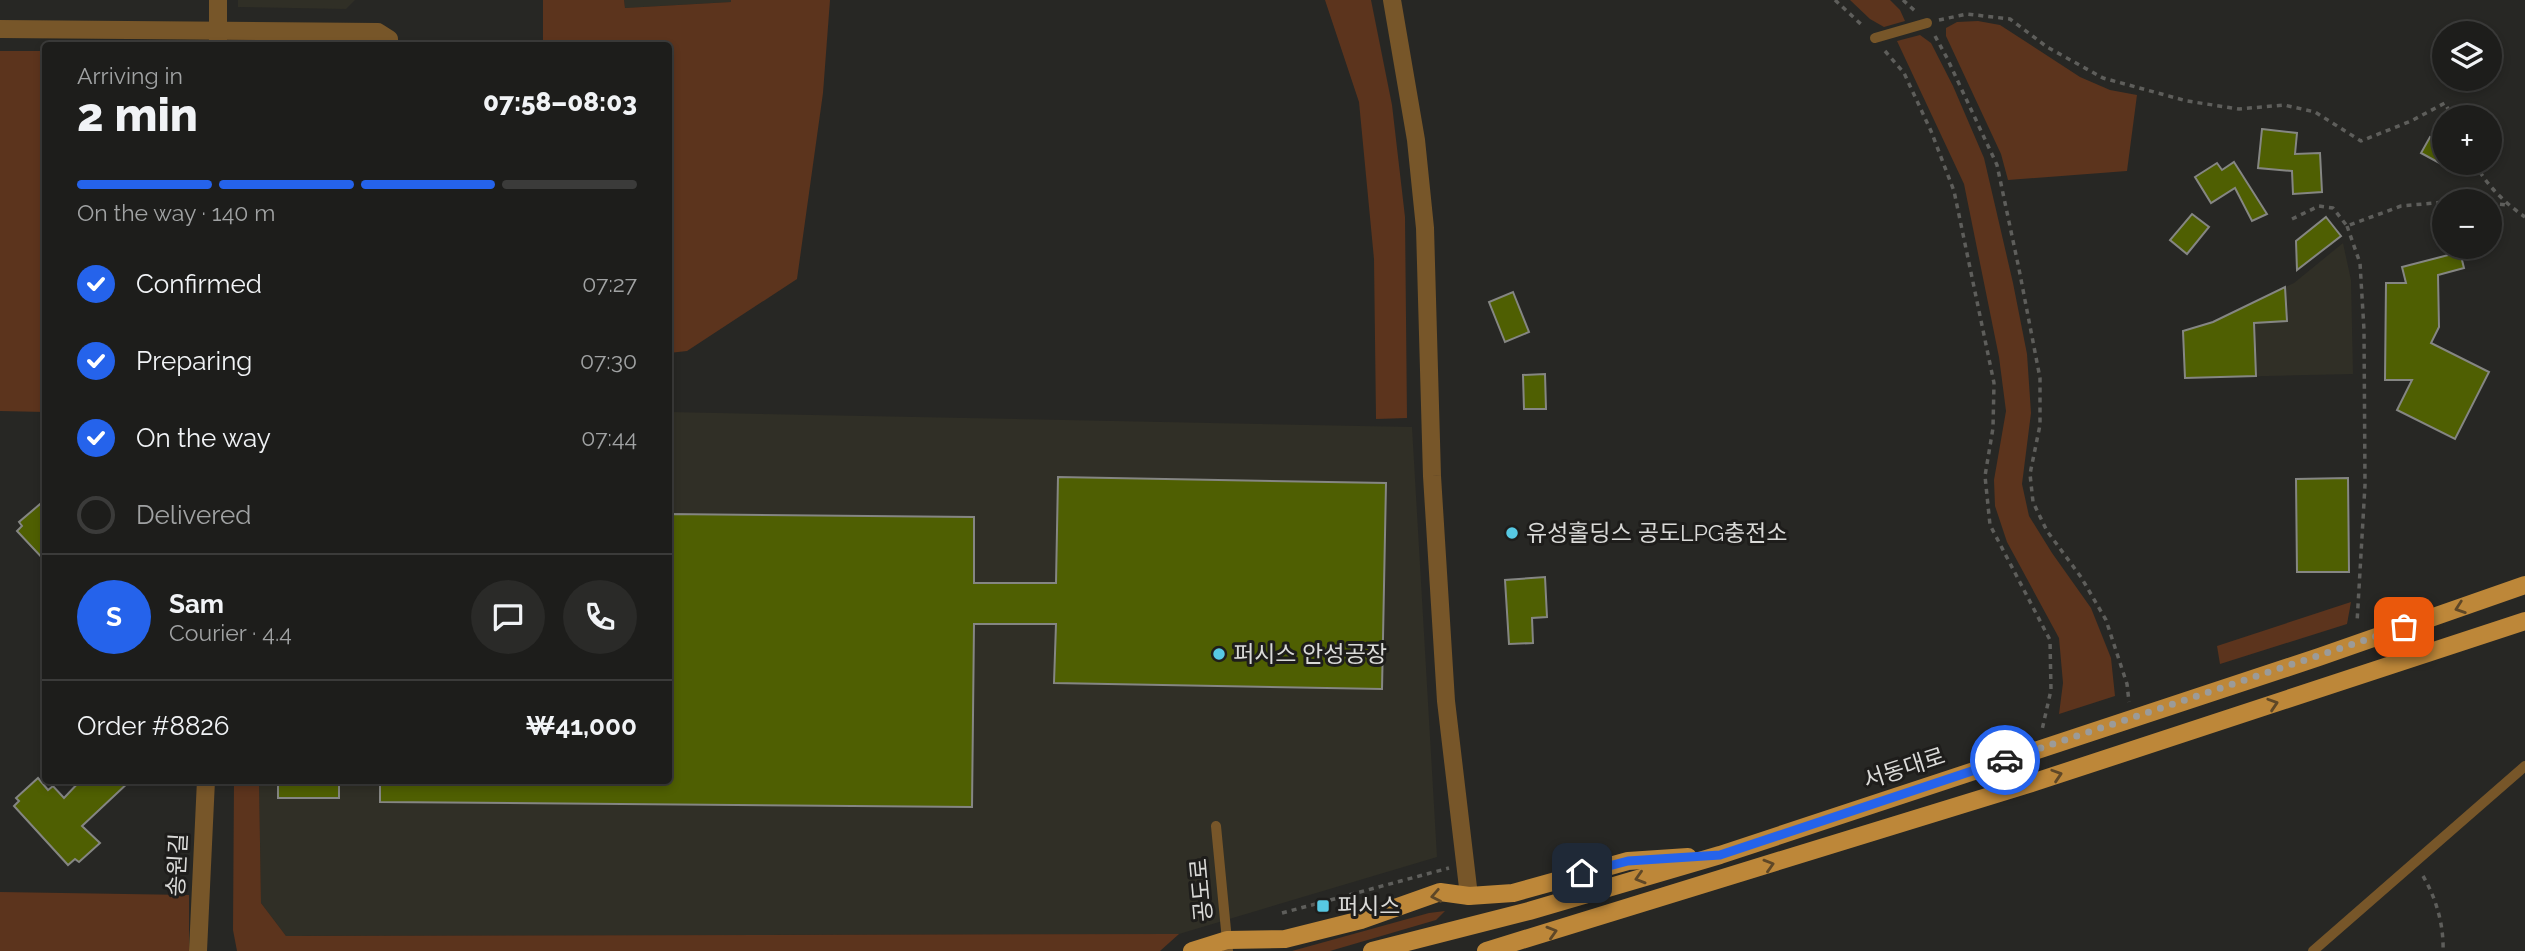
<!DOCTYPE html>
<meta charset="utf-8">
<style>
:root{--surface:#1d1d1b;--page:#2a2a28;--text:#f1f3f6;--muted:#a0a2a3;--line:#3b3b3a;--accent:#2563eb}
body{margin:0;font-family:Raleway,"Noto Sans KR",sans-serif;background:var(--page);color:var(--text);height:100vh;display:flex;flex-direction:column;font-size:26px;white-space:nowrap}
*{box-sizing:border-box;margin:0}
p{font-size:23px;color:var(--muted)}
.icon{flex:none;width:38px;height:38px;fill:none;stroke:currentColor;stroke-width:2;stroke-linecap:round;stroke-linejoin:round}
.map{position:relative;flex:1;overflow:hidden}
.panel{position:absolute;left:42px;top:42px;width:630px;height:742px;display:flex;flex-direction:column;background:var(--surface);border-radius:7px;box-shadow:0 4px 10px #0003,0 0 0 2px var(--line)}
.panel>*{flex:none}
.buttons{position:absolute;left:2432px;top:21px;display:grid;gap:14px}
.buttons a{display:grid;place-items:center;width:70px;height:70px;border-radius:50%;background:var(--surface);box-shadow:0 4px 10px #0003,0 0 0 2px var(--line);font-size:35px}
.pin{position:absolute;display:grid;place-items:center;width:60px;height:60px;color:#fff;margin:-30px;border-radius:14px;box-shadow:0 4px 10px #0006}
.courier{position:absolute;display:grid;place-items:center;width:70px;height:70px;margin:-35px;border:5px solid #2563eb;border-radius:50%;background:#fff;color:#222;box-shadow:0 2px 9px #0007}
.headline em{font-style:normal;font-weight:800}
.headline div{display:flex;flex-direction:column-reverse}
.headline{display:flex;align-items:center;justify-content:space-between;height:119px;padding:0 35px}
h1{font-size:46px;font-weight:800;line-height:52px}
.bar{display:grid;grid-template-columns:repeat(4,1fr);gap:10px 7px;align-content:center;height:84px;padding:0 35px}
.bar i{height:9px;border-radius:5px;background:var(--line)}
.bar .on{background:var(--accent)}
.bar p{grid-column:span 4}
.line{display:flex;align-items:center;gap:18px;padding:0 35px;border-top:2px solid var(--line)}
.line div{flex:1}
.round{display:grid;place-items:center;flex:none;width:74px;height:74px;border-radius:37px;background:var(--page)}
ol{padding:0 35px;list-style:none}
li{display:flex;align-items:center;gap:21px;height:77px}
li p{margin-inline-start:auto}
li .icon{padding:7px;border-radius:50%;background:var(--accent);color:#fff;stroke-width:4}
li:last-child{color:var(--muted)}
li i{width:38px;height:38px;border:4px solid var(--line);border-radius:50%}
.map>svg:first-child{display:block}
</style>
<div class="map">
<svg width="2525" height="951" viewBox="0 0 2525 951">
<rect width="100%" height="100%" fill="#272724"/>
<g fill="#302f26">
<path d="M238 0H355L346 9 238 7Z"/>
<path d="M624 0H731V2L625 8Z"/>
<path d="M2343 243 2351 280 2353 374 2185 378 2183 331 2213 322 2294 283Z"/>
<path d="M669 412 1412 427 1437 857 1179 934 286 936 261 903 259 781 668 780Z"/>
</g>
<g fill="#5c341d">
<path d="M543 0H624L625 8 731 2V0H830L823 93 797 279 687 351 669 353 668 46 543 45Z"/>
<path d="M1325 0H1371L1392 105 1405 217 1407 418 1376 419 1374 259 1359 102Z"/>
<path d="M1850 0H1890L1900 10 1905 21 1884 27 1870 19Z"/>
<path d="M1978 21 2000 25 2080 77 2110 90 2137 95 2127 171 2008 180 2001 154 1946 36V28L1957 22Z"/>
<path d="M1920 35 1931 43 1953 86 1984 158 2013 283 2027 354 2031 413 2022 484 2029 516 2052 553 2091 608 2111 658 2115 696 2059 714 2063 683 2059 638 2007 542 1995 506 1994 480 2006 411 1999 357 1964 184 1897 41Z"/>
<path d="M0 51H45V412L0 411Z"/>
<path d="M2351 602 2347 624 2220 664 2217 646Z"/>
<path d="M234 781H259L261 903 286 936 1179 934 1160 951H237L233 930Z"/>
<path d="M0 892 189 895V951H0Z"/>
<path d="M1445 911 1436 920 1330 951H1292L1429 913Z"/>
</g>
<g fill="#4f5f02" stroke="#858683" stroke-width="2">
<path d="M2262 129 2297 133 2295 154 2320 153 2322 192 2293 194 2292 171 2258 168Z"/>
<path d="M2430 137 2445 145V166L2421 153Z"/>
<path d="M2234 162 2267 214 2252 221 2235 188 2211 203 2195 177 2217 163 2222 170Z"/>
<path d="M2192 214 2209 227 2187 254 2170 240Z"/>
<path d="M2326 217 2341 236 2297 270 2296 241Z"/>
<path d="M2460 252 2464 268 2438 275 2439 327 2431 343 2489 372 2455 439 2397 410 2412 380H2385L2386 283H2406L2402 267Z"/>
<path d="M2285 287 2287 321 2254 323 2256 376 2185 378 2183 331 2213 322Z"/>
<path d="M1513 292 1529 332 1505 342 1489 302Z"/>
<path d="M1545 374 1546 409H1524L1523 375Z"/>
<path d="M1058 477 1386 483 1382 689 1054 683 1056 624H974L972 807 380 802V780H668V514L974 517V583H1056Z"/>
<path d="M2348 478 2349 572H2297L2296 479Z"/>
<path d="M46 499V562L17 531 22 526 19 522Z"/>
<path d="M1545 577 1547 617 1532 618 1533 643 1509 644 1505 580Z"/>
<path d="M38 778 48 790 53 786 64 798 81 780H131L82 826 100 843 79 862 75 859 68 865 14 806 19 801 16 798Z"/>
<rect x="278" y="780" width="61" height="18"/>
</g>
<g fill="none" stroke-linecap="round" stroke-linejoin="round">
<g stroke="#5e5e5b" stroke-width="3.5" stroke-dasharray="5 5" stroke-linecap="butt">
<path d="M1835 0 1864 27"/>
<path d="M1903 0 1915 11"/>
<path d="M1939 20 1967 14 2010 19 2047 47 2103 78 2187 101 2239 109 2284 105 2315 112 2361 141 2411 121 2445 103 2452 117"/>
<path d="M1935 36 1947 58 1997 165 2019 269 2040 378V425L2030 474 2033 502 2047 531 2081 577 2106 620 2127 684 2129 702"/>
<path d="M1885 51 1904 73 1931 131 1954 191 1994 383 1993 428 1985 476 1990 525 2050 640 2051 690 2042 730"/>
<path d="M2475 163C2486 185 2505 203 2525 217"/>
<path d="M2453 201H2473"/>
<path d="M2490 203 2506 205"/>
<path d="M2292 219 2319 206 2333 208 2347 226 2401 206 2445 202"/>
<path d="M2347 226 2360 263 2364 330 2365 485 2357 623"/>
<path d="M2423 876C2436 898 2444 925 2443 951"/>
<path d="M1282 913 1449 868"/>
</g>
<g stroke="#775629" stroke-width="10">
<path d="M1875 38 1927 23"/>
<path d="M1216 826 1228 951"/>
<path d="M2313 951 2525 766"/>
</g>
<g stroke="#775629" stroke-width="18">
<path d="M1392 0 1416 140 1425 228 1432 476 1446 701 1469 896"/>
<path d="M0 29 378 32 389 39V46"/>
<path d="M218 46V0"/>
<path d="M198 951 206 780"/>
</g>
<g stroke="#bd8739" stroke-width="18">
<path d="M1192 951 1227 940 1285 939 1361 920 1440 892 1469 896 1513 893 1628 861 1688 857"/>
<path d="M1372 951 1529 911 1720 855 2319 657 2525 585"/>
<path d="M1486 951 2032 783 2525 621"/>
</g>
</g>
<defs><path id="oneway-chevron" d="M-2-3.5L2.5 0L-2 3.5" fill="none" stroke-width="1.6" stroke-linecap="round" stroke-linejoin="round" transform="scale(1.75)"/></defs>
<g stroke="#5e4727">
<use href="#oneway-chevron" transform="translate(2460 608) rotate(161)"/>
<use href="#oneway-chevron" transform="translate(2273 704) rotate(-18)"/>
<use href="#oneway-chevron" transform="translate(2057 775) rotate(-18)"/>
<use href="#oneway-chevron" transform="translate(1769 865) rotate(-17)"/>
<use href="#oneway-chevron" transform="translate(1640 878) rotate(163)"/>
<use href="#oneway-chevron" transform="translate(1436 896) rotate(169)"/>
<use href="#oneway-chevron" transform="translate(1552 932) rotate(-17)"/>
</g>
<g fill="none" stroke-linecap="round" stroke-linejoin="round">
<path stroke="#9b9b99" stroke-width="7" stroke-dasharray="0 12.6" d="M2005 760 2404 627"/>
<path stroke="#2563eb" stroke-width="9" d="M1582 873 1628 861 1720 855 2005 760"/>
</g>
<g fill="#57c9e3" stroke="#1e1d1b" stroke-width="2.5">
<circle cx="1512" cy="533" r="7"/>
<circle cx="1219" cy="654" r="7"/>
<rect x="1316" y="899" width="14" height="14" rx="3.5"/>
</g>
<g text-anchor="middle" stroke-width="6" stroke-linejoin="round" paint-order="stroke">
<g font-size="23" fill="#dadad8" stroke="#1e1d1b" text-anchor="start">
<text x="1526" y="541">유성홀딩스 공도LPG충전소</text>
<text x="1233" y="662">퍼시스 안성공장</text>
<text x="1337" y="914">퍼시스</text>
</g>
<g font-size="23" fill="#dadad8" stroke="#1e1d1b">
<text transform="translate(1904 768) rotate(-18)" y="8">서동대로</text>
<text transform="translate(177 865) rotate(-87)" y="8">송원길</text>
<text transform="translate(1201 890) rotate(-95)" y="8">공도로</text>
</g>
</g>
</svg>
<div class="buttons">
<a><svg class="icon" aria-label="layers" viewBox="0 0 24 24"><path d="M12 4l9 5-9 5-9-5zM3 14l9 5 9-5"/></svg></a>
<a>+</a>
<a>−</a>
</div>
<div class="pin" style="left:2404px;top:627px;background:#ea580c"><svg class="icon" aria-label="bag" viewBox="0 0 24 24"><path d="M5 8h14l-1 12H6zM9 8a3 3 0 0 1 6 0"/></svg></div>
<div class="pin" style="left:1582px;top:873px;background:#1f2937"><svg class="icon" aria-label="home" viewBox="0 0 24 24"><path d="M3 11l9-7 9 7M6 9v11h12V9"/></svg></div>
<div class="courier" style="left:2005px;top:760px"><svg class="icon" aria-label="car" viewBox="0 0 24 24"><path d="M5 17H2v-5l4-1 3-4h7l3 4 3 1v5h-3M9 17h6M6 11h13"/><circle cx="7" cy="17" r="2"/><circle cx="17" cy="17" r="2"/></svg></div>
<section class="panel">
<div class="headline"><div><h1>2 min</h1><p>Arriving in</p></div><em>07:58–08:03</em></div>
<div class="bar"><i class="on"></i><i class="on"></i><i class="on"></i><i></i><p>On the way · 140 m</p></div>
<ol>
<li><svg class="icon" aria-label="check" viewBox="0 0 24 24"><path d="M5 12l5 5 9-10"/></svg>Confirmed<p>07:27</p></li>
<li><svg class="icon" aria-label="check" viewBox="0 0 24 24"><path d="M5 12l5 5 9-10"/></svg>Preparing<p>07:30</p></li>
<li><svg class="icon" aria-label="check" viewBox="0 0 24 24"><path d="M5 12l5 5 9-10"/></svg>On the way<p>07:44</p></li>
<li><i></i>Delivered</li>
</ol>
<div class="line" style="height:126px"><b class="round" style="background:var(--accent);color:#fff">S</b><div><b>Sam</b><p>Courier · 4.4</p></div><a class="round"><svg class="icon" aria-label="chat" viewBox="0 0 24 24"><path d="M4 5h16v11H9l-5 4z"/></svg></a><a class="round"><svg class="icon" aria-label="phone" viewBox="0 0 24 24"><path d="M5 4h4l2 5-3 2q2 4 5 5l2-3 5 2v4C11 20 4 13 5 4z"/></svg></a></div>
<div class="line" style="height:91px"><div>Order #8826</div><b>₩41,000</b></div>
</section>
</div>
